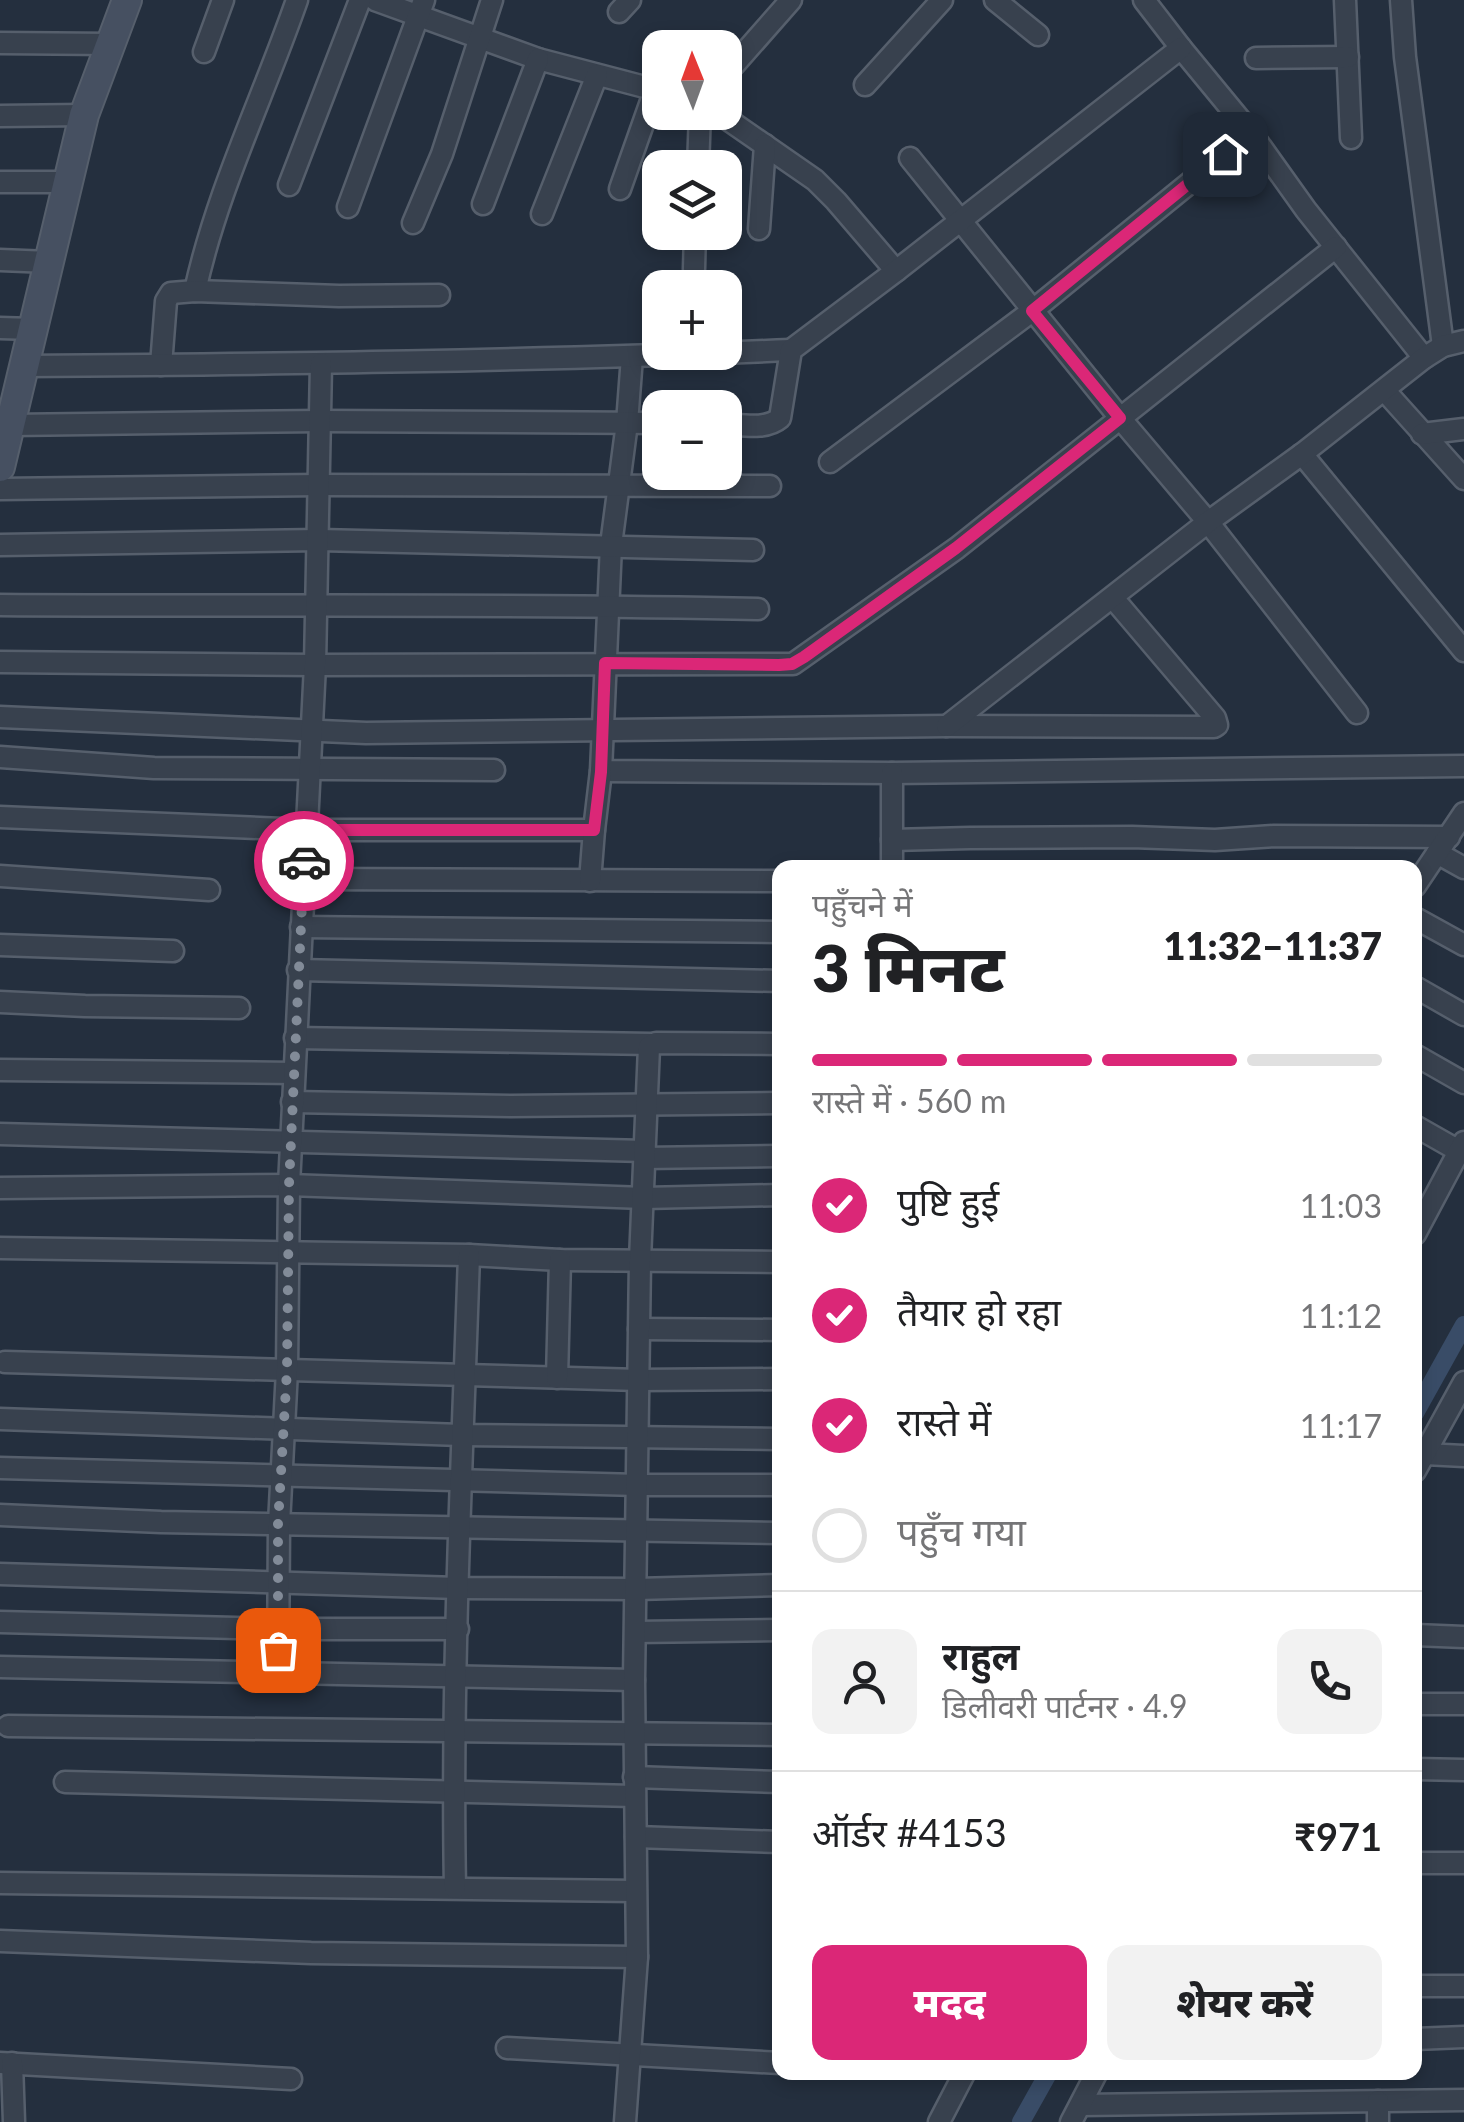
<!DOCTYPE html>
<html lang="hi">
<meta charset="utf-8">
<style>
:root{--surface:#fff;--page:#f2f2f2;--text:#202124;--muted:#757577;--line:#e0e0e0;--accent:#db2777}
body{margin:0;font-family:Lato,"Noto Sans Devanagari",sans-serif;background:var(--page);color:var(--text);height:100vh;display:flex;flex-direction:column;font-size:38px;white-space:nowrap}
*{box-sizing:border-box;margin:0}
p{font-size:32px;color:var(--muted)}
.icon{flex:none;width:55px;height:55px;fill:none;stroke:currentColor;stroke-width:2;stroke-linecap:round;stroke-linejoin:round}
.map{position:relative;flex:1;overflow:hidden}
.details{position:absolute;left:772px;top:860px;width:650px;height:1220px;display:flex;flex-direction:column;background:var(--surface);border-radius:20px;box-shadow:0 5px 15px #0003}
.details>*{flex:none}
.needle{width:65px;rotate:359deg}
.buttons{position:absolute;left:642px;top:30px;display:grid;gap:20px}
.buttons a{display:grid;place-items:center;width:100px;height:100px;border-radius:20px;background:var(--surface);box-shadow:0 5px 15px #0003;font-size:50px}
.pin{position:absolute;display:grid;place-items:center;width:85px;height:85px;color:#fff;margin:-42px;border-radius:20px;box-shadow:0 5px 15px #0006}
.courier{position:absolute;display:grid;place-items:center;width:100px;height:100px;margin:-50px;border:8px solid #db2777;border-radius:50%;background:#fff;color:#222;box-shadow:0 2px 12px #0007}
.headline em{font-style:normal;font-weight:800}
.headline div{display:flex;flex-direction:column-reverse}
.headline{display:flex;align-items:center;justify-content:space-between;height:170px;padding:0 40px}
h1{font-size:65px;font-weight:800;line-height:75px}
.bar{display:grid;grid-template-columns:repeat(4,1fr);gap:15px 10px;align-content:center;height:120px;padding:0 40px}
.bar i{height:12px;border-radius:8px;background:var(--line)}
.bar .selected{background:var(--accent)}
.bar p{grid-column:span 4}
.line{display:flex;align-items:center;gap:25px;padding:0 40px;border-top:2px solid var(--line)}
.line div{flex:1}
.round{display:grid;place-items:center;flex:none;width:105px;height:105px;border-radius:20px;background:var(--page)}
ol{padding:0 40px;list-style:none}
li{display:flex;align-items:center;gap:30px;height:110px}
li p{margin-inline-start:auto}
li .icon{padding:10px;border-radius:50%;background:var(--accent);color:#fff;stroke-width:4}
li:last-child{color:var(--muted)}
li i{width:55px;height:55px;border:5px solid var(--line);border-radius:50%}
.button{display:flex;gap:20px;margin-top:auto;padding:20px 40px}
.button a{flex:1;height:115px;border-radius:20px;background:var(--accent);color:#fff;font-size:40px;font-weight:800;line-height:115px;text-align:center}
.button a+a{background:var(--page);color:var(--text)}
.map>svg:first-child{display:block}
</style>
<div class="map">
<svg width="1464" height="2122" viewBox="0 0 1464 2122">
<rect width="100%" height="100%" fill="#242f3e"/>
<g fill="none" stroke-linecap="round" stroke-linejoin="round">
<g stroke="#394c67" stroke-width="18">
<path d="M1415 1413 1464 1325"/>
<path d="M1021 2122 1049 2072"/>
</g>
<defs>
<g id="street">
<path d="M375 0 538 59 660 91"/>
<path d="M995 0 1038 35"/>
<path d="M1144 0 1181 48 1251 133 1306 210 1424 358"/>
<path d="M1345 0 1351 138"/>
<path d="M1401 0 1405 57 1443 346"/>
<path d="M619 12 630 0"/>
<path d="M0 43 110 44"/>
<path d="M204 52 223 0"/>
<path d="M1256 58 1348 57"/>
<path d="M725 75 791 0"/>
<path d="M865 85 942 0"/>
<path d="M717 112 815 180 836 201 896 271"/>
<path d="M0 116 84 115"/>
<path d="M910 158 1120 418 1208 522 1357 713"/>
<path d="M698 168 700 112"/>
<path d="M0 182H67"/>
<path d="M289 185 360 0"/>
<path d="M620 189 655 90"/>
<path d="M483 204 538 59"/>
<path d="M348 207 424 0"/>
<path d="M542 214 597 75"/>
<path d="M413 223 442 154 492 0"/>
<path d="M759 229 765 145"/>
<path d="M0 260 49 262"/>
<path d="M694 269 695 232"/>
<path d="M195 291C217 190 263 98 297 0"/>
<path d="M0 328 33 329"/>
<path d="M632 357 627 423 611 545 601 771 892 773 1464 766"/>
<path d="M161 365 166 301 171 293 195 291 339 296 439 295"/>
<path d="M24 366C280 364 535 361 791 350"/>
<path d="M1385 391 1464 479"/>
<path d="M725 424C743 425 766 430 780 418L791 350 896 271 1181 48"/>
<path d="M11 425 320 421 660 423"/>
<path d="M1422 434 1464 429"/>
<path d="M1302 454 1464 651"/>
<path d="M830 462 1032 311 1251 133"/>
<path d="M0 489 319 485 770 486"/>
<path d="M0 545 319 540 753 550"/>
<path d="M0 605C253 607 506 603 758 609"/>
<path d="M0 662 315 665 793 664 957 548 1336 247"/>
<path d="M0 717 366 733 947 726 1214 727 1217 725 1215 718 1113 598"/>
<path d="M947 726 1208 522 1302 454 1424 358 1443 346 1464 341"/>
<path d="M0 757 154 768 494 770"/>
<path d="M0 817 306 830H594"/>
<path d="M892 840 970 838 1132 837 1215 840 1274 836 1449 837"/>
<path d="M1437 853 1464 868"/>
<path d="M892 868V773"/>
<path d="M0 876 209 890"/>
<path d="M304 879 780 881"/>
<path d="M590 881 594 830 601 771"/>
<path d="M1415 886 1464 813"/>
<path d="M1415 918 1464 945"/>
<path d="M301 927 780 932"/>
<path d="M0 945 173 951"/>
<path d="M298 970 780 981"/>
<path d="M1415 987 1464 1015"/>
<path d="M0 1002 85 1006 239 1008"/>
<path d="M295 1038 651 1044"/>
<path d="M1415 1055 1464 1083"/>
<path d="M0 1070 294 1073"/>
<path d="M292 1102 511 1106 780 1103"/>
<path d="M1415 1126 1459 1151"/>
<path d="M0 1134 645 1151"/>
<path d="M645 1158 780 1156"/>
<path d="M0 1188 289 1185 644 1198 780 1195"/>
<path d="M1415 1234 1464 1142"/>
<path d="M0 1248 469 1255 560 1260 780 1262"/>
<path d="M639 1329 780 1330"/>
<path d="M5 1362 639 1380 780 1379"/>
<path d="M557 1378 560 1260"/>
<path d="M0 1419 461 1435 780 1439"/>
<path d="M1425 1454 1464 1456"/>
<path d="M0 1468 638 1485H780"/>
<path d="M1415 1471 1464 1382"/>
<path d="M0 1515 161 1522 780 1533"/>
<path d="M0 1574 458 1588 637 1589 780 1585"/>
<path d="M0 1622 277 1629H458"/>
<path d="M636 1632 780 1630"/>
<path d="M1415 1635 1464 1637"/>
<path d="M0 1667 634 1680"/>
<path d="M278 1671 279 1524 287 1370 289 1185 315 665 321 364"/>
<path d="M1415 1704H1464"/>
<path d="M8 1726 780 1735"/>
<path d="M1415 1769 1464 1770"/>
<path d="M634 1777 780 1782"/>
<path d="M65 1782 634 1796"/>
<path d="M636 1837 780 1842"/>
<path d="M1415 1863H1464"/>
<path d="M0 1883 635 1891"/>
<path d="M455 1888C451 1677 462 1466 469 1255"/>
<path d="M0 1941 311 1953 637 1957"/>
<path d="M1415 1986H1464"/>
<path d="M1415 2039 1464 2037"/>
<path d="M507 2048 780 2063"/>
<path d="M0 2063 291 2079"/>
<path d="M12 2063 14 2122"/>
<path d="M1081 2105 1464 2100"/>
<path d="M625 2122 637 1957 634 1680 640 1260 649 1047 656 1043 780 1044"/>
<path d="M939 2122 965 2072"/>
<path d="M1071 2122 1097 2072"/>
<path d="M1378 2122V2101"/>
</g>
<path id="secondary" d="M0 467 84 115 127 0"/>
</defs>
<use href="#street" stroke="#565f6c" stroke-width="25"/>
<use href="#secondary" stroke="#565f6c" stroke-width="32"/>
<use href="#street" stroke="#38414e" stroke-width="20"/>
<use href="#secondary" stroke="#465061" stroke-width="28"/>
</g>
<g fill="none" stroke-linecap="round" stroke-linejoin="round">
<path stroke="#828b98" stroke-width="10" stroke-dasharray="0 18" d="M278 1650V1524L287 1370 289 1185 304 861"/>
<path stroke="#db2777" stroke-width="12" d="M304 861 306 830H594L601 772 605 663 779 665 792 664 804 657 956 548 1120 418 1032 311 1225 154"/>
</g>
</svg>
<div class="buttons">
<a><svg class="needle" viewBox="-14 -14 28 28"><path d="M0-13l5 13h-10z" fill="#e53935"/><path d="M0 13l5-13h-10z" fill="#757577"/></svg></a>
<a><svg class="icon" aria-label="layers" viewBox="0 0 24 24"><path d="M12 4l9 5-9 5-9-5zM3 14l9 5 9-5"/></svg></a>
<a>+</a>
<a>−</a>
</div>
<div class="pin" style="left:278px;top:1650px;background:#ea580c"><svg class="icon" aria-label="bag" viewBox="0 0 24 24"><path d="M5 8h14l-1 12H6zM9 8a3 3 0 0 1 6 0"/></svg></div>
<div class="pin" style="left:1225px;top:154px;background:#1f2937"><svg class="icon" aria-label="home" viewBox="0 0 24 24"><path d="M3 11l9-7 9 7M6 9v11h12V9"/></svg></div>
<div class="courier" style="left:304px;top:861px"><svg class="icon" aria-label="car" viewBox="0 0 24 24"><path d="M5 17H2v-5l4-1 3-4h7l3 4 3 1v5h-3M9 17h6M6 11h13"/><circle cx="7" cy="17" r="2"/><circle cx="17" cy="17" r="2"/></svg></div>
<section class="details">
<div class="headline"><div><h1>3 मिनट</h1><p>पहुँचने में</p></div><em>11:32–11:37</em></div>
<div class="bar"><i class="selected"></i><i class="selected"></i><i class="selected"></i><i></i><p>रास्ते में · 560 m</p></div>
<ol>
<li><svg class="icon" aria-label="check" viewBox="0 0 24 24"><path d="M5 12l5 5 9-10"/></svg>पुष्टि हुई<p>11:03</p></li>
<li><svg class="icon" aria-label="check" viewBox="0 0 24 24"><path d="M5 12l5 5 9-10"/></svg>तैयार हो रहा<p>11:12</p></li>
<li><svg class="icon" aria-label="check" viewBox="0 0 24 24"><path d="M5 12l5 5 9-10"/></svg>रास्ते में<p>11:17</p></li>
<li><i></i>पहुँच गया</li>
</ol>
<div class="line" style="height:180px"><a class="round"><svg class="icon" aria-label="person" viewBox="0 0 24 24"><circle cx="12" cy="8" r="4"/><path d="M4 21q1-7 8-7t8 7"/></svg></a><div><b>राहुल</b><p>डिलीवरी पार्टनर · 4.9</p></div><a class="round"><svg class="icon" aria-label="phone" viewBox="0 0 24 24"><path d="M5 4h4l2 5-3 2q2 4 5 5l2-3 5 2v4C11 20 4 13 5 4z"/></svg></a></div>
<div class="line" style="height:130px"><div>ऑर्डर #4153</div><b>₹971</b></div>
<div class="button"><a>मदद</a><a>शेयर करें</a></div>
</section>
</div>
